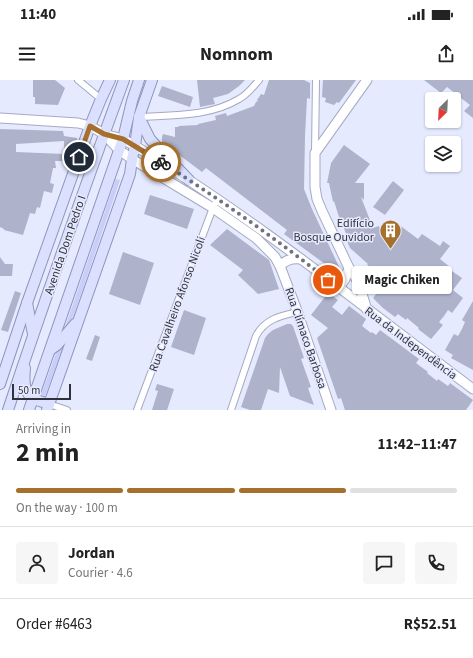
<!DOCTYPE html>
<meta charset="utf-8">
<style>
:root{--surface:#fff;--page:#f6f6f6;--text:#222;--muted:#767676;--line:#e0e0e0;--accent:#a76f2c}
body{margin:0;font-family:"Source Sans 3",sans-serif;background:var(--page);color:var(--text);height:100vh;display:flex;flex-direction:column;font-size:15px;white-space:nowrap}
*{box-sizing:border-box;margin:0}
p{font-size:13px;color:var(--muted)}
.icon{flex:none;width:22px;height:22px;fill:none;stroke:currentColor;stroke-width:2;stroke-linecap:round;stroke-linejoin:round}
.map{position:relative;height:330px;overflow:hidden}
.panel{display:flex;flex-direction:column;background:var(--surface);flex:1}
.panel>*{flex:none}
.needle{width:26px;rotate:204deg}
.tools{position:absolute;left:425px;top:12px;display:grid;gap:8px}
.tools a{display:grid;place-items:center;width:36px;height:36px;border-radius:4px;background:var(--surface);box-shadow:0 1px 3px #0004;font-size:20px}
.scale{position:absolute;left:12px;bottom:10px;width:59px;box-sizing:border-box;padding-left:4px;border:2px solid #30323b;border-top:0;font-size:11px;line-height:14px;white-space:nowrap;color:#30323b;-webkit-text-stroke:3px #e6eaff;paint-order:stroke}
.pin{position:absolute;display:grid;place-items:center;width:34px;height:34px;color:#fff;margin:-17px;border:2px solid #fff;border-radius:50%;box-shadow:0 1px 4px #0007}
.courier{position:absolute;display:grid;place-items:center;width:40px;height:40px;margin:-20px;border:3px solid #a76f2c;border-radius:50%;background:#fff;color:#222;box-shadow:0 1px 5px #0007}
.bubble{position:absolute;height:28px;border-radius:4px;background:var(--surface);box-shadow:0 1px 3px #0004;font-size:13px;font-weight:700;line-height:28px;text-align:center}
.head em{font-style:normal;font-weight:700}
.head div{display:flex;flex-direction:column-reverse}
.head{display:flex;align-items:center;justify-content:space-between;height:68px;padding:0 16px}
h1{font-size:26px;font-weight:700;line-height:30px}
.bar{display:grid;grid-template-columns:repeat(4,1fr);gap:6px 4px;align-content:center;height:48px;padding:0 16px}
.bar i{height:5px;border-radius:3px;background:var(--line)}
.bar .active{background:var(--accent)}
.bar p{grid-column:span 4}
.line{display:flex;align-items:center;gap:10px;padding:0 16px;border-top:1px solid var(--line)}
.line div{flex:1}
.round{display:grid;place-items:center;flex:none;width:42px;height:42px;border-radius:4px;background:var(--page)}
.status{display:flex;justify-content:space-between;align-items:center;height:28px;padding:0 20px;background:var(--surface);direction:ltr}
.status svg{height:11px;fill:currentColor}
header{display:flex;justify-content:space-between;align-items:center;height:52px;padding:0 16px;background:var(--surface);font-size:18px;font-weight:700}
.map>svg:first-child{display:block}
</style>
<div class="status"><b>11:40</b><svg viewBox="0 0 49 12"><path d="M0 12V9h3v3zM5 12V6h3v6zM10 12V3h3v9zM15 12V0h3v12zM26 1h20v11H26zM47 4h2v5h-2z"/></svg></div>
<header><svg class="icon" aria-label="menu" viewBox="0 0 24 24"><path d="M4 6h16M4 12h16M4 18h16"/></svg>Nomnom<svg class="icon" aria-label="share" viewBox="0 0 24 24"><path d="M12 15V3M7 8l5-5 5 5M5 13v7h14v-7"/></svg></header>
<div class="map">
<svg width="473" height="330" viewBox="0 0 473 330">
<rect width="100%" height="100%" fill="#e6eaff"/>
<g fill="#c7cef9">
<path d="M116 99 120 100 74 235 64 253H63Z"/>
<path d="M68 255H69L60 275 45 316 41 315 56 273Z"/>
</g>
<g fill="#aeb2cb">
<path d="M33 0H55L65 8 58 25 35 24V17H33Z"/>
<path d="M197 0H245L239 6 228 14 213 18 215 24 200 27Z"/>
<path d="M269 0H304L310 3V19L307 18 305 56V57L304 109 312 129 341 191 340 195 284 154 287 150 206 88 202 92 162 62V57L163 54 175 57V47H179L178 46 198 45V44L216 40 215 36 226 33 227 36 254 26 256 22 258 21 257 20 261 14 264 15Z"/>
<path d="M323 0H356L339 23 337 22 334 25 325 22 326 18 322 17Z"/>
<path d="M424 0H473V38L464 31 470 25 447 7 441 13Z"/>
<path d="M162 6 193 17 190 27 158 16Z"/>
<path d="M0 49 63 51 64 56 77 58V60L72 61 70 71 64 68V61L16 64V72L64 74V81H55L56 88H53L50 103 54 104 52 113 44 111 40 128 37 127 35 134 30 133 23 155 4 150V149L0 147Z"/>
<path d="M344 65 370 84 355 103H364V120L361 117 373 148 379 146 386 160 398 144 418 159 422 154 440 166 443 161 450 166 440 179 450 187 449 189 462 198 453 210 463 218 452 233 448 230 444 236 439 242 443 245 431 259 418 249 419 248 407 238 406 240 398 234 395 237 383 228 373 218 387 200 371 189 367 184H368L350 168 346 159 348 158 339 137 334 121 333 122 329 103H327L331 83Z"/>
<path d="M393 101 404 110 385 135 373 127Z"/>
<path d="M150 115 194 129 187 149 144 134Z"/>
<path d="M227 149 269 180 279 209 258 214 238 195 243 190 210 165Z"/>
<path d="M123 172 154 183 140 225 109 214Z"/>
<path d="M0 177 5 184H13L12 196H0Z"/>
<path d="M15 211 21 213 8 252 1 250Z"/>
<path d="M328 213 338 220 332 227 342 235 349 226 366 239 362 246 371 253 372 252 376 255 380 250 419 279 416 283 428 292 427 293 437 301 438 299 448 306 450 303 473 320 466 330H345L341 318 338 319 317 258 328 248 311 235Z"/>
<path d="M473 221V290L451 278 453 275 445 270 454 254 458 256 462 249 465 242 462 240Z"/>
<path d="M184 230 206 238 194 275 171 267Z"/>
<path d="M287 244H291L293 246 304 278 301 279 311 307 308 308 314 325 290 316 280 287 279 313 268 309 261 330H250L241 327 265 258 268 254 273 250Z"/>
<path d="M95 255 100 257 92 281 86 279Z"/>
<path d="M157 304 174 309 167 330H152L158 311 155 310Z"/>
</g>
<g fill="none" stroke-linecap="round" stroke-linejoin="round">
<defs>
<g id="street">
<path d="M78 0 101 19"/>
<path d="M139 37C173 35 209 37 239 19 247 15 253 7 259 0"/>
<path d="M315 72 316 0"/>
<path d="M49 324 67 330"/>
<path d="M137 330 214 125"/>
<path d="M231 330 256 256C265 239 280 236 297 232"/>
</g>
<g id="secondary">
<path d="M0 38 78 43 90 46 104 54 123 59 135 66C254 138 362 226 473 309"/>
<path d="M104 54 119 70 132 79 213 128 256 158 275 177 280 186 296 228 331 330"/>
<path d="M280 186C286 179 293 178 301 179"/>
<path d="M339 208 345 199 349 188"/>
<path d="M367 230C362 215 359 199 349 188L322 131 317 119 315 107V73L367 0"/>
</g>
<g id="primary">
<path d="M139 37 150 59 160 70 189 100"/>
<path d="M27 223 33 254"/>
<path d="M50 270 57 265 75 244"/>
<path d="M25 288C24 299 23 313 34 319 38 321 44 322 49 324"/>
<path d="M0 304 27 223 90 46 101 19 110 0"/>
<path d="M8 330C45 219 84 109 124 0"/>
<path d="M29 330 123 59 132 21 139 0"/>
<path d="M47 330 130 94 132 79 135 66 139 37 152 0"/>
</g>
</defs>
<use href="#street" stroke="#a5aac2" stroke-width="8"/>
<use href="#secondary" stroke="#a5aac2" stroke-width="11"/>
<use href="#primary" stroke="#8f95ba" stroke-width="12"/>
<use href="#street" stroke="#fff" stroke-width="6"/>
<use href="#secondary" stroke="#fff" stroke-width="9"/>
<use href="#primary" stroke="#dae0fe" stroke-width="10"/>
</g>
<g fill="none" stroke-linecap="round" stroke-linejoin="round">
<path stroke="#707280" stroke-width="4" stroke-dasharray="0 7.2" d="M161 82C218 118 275 158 328 200"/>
<path stroke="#a76f2c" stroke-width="5" d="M79 77 90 46 104 54 123 59 161 82"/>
</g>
<defs>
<symbol id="building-pin" viewBox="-11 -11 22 30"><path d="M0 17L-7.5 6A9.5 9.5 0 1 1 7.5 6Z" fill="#a76f2c" stroke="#e6eaff"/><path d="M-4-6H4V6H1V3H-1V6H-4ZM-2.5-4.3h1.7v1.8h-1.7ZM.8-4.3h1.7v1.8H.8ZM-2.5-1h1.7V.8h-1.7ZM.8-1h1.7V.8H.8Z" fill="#fff"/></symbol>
</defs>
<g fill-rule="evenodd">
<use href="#building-pin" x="378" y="138" width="25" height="34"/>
</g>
<g text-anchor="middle" stroke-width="3" stroke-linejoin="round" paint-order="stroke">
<g font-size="12" fill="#30323b" stroke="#e6eaff" text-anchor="end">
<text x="374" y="147">Edifício<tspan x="374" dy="14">Bosque Ouvidor</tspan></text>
</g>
<g font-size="12" fill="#30323b" stroke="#e6eaff">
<text transform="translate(65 165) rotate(-71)" y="4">Avenida Dom Pedro I</text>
<text transform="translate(177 224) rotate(-70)" y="4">Rua Cavalheiro Afonso Nicoli</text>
<text transform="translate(306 258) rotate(71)" y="4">Rua Clímaco Barbosa</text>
<text transform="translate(411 263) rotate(37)" y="4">Rua da Independência</text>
</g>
</g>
</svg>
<div class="tools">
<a><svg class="needle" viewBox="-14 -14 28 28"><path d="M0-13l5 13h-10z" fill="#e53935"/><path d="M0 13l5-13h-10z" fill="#767676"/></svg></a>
<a><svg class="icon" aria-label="layers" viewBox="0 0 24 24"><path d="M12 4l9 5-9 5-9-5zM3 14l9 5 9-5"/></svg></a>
</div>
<div class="scale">50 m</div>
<div class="pin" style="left:328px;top:200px;background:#ea580c"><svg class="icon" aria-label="bag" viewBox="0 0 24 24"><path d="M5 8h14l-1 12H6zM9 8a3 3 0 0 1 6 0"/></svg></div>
<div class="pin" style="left:79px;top:77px;background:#1f2937"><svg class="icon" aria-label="home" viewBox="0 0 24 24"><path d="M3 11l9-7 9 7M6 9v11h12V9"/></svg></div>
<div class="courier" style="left:161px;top:82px"><svg class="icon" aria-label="bike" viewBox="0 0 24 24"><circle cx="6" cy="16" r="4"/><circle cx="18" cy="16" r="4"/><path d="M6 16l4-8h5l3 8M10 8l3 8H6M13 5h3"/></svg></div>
<div class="bubble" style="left:352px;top:186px;width:100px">Magic Chiken</div>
</div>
<section class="panel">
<div class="head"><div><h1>2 min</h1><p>Arriving in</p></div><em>11:42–11:47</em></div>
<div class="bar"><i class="active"></i><i class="active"></i><i class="active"></i><i></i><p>On the way · 100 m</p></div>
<div class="line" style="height:72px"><a class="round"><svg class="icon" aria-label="person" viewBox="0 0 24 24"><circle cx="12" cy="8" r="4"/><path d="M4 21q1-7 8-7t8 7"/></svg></a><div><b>Jordan</b><p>Courier · 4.6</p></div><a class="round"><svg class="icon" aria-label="chat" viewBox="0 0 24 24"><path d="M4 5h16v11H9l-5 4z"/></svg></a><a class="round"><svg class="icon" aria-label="phone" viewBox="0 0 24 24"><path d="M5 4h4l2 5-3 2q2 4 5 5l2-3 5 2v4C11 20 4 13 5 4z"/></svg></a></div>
<div class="line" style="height:52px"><div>Order #6463</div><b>R$52.51</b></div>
</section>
